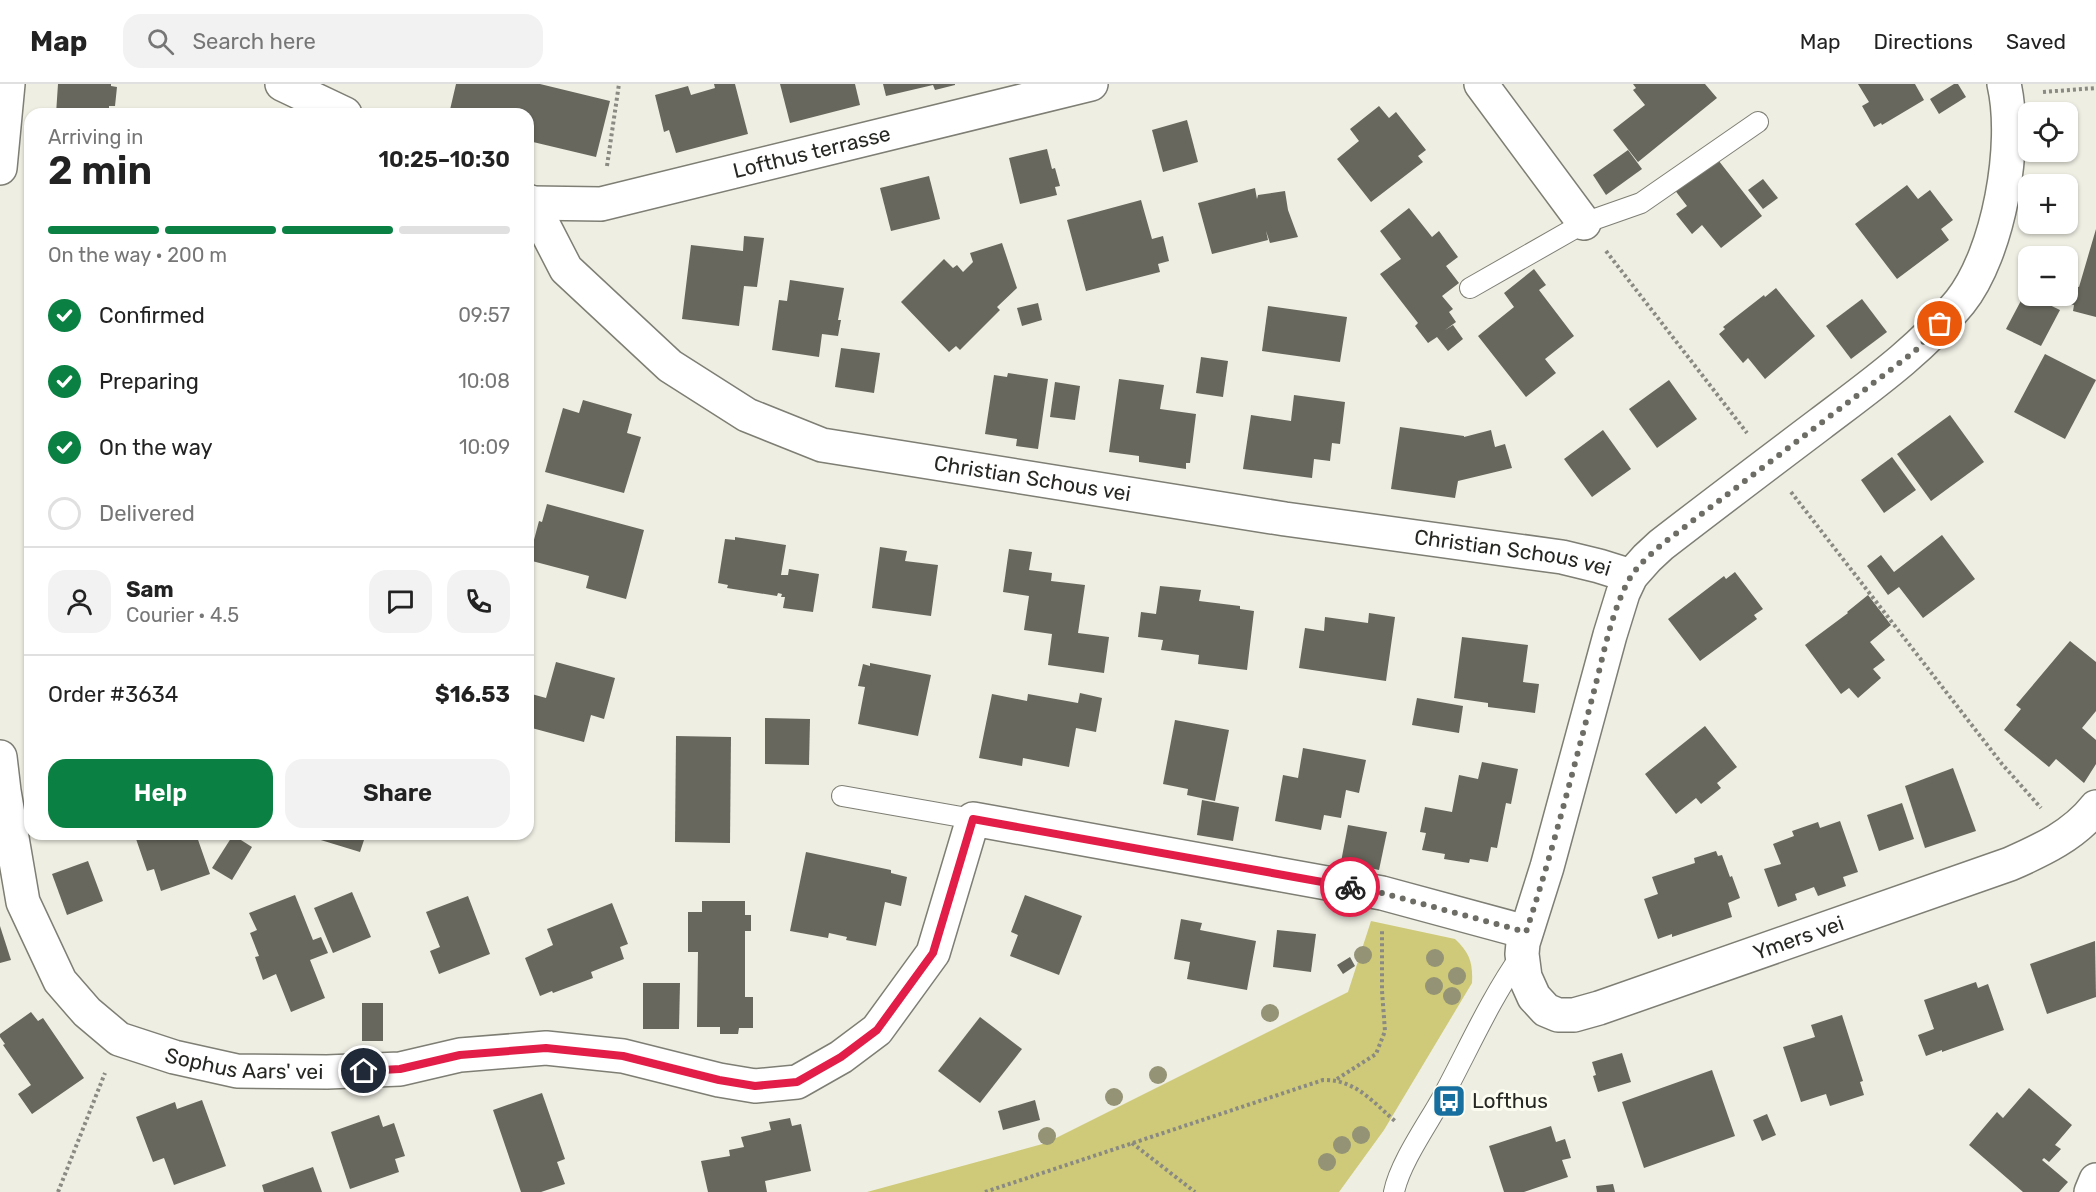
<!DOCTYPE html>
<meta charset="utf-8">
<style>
:root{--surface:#fff;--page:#f2f2f2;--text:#222;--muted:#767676;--line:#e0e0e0;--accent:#0b8043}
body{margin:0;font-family:Rubik,sans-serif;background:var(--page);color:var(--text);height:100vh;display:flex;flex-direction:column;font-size:22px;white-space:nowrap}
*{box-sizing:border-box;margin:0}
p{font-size:20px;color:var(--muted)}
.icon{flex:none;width:33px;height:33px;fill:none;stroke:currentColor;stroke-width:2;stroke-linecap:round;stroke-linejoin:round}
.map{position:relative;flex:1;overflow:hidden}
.panel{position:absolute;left:24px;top:24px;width:510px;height:732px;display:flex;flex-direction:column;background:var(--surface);border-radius:18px;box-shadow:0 2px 4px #0004}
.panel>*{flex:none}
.buttons{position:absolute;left:2018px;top:18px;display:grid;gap:12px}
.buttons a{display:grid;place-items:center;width:60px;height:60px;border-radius:12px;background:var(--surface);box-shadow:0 2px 4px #0004;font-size:30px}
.pin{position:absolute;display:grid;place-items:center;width:51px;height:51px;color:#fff;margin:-26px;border:3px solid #fff;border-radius:50%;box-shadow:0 2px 6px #0007}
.courier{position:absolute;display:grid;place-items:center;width:60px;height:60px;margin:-30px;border:4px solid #e11d48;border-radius:50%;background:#fff;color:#222;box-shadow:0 2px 8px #0007}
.overview em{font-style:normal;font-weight:600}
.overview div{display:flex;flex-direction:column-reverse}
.overview{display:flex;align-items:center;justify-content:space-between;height:102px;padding:0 24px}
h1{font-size:39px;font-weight:600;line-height:45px}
.bar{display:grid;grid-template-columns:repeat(4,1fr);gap:9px 6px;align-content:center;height:72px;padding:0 24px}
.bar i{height:8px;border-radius:4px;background:var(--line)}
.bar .selected{background:var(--accent)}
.bar p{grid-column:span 4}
.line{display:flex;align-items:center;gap:15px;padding:0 24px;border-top:2px solid var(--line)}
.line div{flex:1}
.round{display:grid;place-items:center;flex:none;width:63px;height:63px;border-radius:18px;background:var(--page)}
ol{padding:0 24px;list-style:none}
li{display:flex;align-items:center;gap:18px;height:66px}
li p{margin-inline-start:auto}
li .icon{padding:6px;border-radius:50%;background:var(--accent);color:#fff;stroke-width:4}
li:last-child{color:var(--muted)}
li i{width:33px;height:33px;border:3px solid var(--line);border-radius:50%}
.primary-button{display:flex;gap:12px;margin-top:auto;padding:12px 24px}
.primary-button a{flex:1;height:69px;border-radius:18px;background:var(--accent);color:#fff;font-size:24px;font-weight:600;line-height:69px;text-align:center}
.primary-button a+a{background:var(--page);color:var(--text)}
header{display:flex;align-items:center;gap:36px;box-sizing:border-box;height:84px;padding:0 30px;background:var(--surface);border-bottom:2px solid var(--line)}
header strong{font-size:28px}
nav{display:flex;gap:33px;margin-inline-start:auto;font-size:21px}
.search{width:420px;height:54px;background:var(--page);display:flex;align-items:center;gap:15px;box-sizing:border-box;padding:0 21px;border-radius:18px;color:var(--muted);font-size:22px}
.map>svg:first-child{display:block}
</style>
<header>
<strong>Map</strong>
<div class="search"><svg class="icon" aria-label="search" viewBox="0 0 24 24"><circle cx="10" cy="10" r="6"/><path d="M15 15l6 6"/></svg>Search here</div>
<nav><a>Map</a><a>Directions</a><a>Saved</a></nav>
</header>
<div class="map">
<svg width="2096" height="1108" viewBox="0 0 2096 1108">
<rect width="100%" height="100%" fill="#efeee3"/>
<path fill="#ceca79" d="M1371 837 1455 855C1470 869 1473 879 1472 899L1384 1046 1339 1108H867L1046 1059 1348 908Z"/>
<g fill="#67675d">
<path d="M58 0H111V2L117 3 115 22H109V30H56Z"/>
<path d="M456 0H540L610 17 596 73 533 58 531 63 528 62V30H449Z"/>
<path d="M714 0H735L748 50 676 69 669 46 664 48 655 11 688 2 691 11 715 4Z"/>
<path d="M780 0H855L860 21 790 39Z"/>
<path d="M883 0H955V1L935 6 933 1 886 12Z"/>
<path d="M1633 0H1705L1717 14 1638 78 1613 46 1645 21 1633 6 1636 4Z"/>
<path d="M1858 0H1915L1924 16 1882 41 1881 39 1874 43 1862 22 1869 18Z"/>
<path d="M1954 0H1958L1966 13 1939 30 1930 15Z"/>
<path d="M1379 22 1389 34 1396 28 1426 66 1418 72 1423 78 1371 118 1337 75 1359 57 1350 45Z"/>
<path d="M1187 36 1198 78 1163 88 1152 46Z"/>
<path d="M1047 65 1052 85 1055 84 1060 102 1055 103 1057 111 1020 120 1009 74Z"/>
<path d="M1628 66 1642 85 1606 111 1593 91Z"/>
<path d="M1715 72 1762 132 1721 164 1702 141 1692 150 1676 130 1687 122 1674 105Z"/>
<path d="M929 92 940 135 891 147 880 104Z"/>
<path d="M1763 95 1778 114 1763 125 1748 106Z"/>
<path d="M1907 101 1918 115 1930 106 1953 136 1941 145 1949 156 1897 195 1855 140Z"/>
<path d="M1255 104 1257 115 1258 111 1285 107 1288 126 1298 153 1270 159 1266 147 1268 156 1212 170 1198 119Z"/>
<path d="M1141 116 1152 155 1163 152 1169 177 1158 180 1160 188 1086 207 1067 136Z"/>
<path d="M1409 124 1432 153 1439 147 1458 173 1446 182 1459 199 1442 212 1453 225 1449 228 1456 238 1445 246 1453 241 1463 255 1448 267 1437 253 1428 259 1415 242 1418 239 1380 190 1401 175 1380 147Z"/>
<path d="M2096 145V233L2073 227 2074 221 2069 220 2075 202 2079 203Z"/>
<path d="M744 152 764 154 757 203 744 202 739 242 682 235 691 161 743 167Z"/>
<path d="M1002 159 1017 204 997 223 1000 226 960 266 956 262 949 268 901 218 944 175 953 184 957 181 963 188 973 178 970 169Z"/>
<path d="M1534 185 1546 201 1539 206 1574 252 1545 275 1556 289 1526 313 1478 252 1514 223 1504 209Z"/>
<path d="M790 196 844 204 838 236H841L838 252 822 250 819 273 772 266 779 216 787 217Z"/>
<path d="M1776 204 1815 252 1765 295 1748 274 1743 279 1719 250 1725 245 1723 243 1764 211 1765 213Z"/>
<path d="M2025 209 2060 226 2041 262 2006 245Z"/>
<path d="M1862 215 1887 248 1851 275 1826 242Z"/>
<path d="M1038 219 1042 236 1022 242 1017 224Z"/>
<path d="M1268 222 1347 233 1340 278 1262 267Z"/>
<path d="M841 264 880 269 874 309 835 303Z"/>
<path d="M2045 270 2096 296 2065 355 2014 328Z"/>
<path d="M1201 273 1228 277 1223 313 1196 309Z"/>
<path d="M1008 289 1048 295 1038 365 1016 362 1017 355 985 350 994 291 1007 293Z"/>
<path d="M1119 295 1164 301 1160 325 1196 330 1190 379H1186V385L1139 378V372L1109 368Z"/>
<path d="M1669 296 1697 335 1657 364 1629 325Z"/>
<path d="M1055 298 1080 302 1075 336 1050 333Z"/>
<path d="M1294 311 1345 318 1340 360 1332 359 1330 377 1314 375 1312 394 1243 385 1251 331 1291 337Z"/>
<path d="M583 316 632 330 627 349 641 353 624 409 545 388 563 324 579 329Z"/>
<path d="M1950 331 1984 378 1931 417 1897 370Z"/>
<path d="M1400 343 1464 352V353L1491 346 1495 363 1505 360 1512 384 1458 397 1455 414 1391 405Z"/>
<path d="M1603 346 1631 385 1592 413 1564 375Z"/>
<path d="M1892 373 1916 406 1884 429 1861 396Z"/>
<path d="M547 420 644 446 626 515 586 504 589 492 532 477 534 468 531 467 539 437 542 438Z"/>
<path d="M1942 451 1975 495 1923 534 1899 503 1888 511 1867 482 1881 471 1894 488Z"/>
<path d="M735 453 786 461 781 491H788L789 485 819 490 813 528 783 524 785 513H781L782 510 778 509 777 512 727 504 728 501 718 499 725 455 735 456Z"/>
<path d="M880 463 907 467 905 477 938 481 931 532 872 524Z"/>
<path d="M1009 465 1032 468 1029 486 1052 489 1051 497 1085 501 1078 549 1109 553 1104 589 1048 581 1052 550 1024 546 1029 512 1003 508Z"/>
<path d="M1735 488 1763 525 1754 531 1757 535 1700 577 1668 535 1724 492 1726 495Z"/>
<path d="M1160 502 1201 506 1199 517 1240 522V525L1254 527 1247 586 1198 580 1199 571 1161 566 1163 556 1138 553 1141 528 1156 530Z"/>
<path d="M1868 511 1891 541 1870 558 1885 576 1873 585 1881 594 1858 614 1849 604 1841 610 1805 561 1848 529 1847 528Z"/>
<path d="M1369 529 1395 533 1386 597 1299 584 1305 544 1324 547 1325 533 1368 539Z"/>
<path d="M1462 553 1528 561 1523 598 1539 600 1535 629 1488 623V619L1454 614Z"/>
<path d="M2070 557 2096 578V627L2082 644 2096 656V680L2084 699 2056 675 2049 683 2004 646 2021 625 2016 621Z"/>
<path d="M556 578 615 594 604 635 591 631 584 658 528 643V609L546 614Z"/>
<path d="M870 579 931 591 918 652 858 640 865 603 858 602 863 580 870 582Z"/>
<path d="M1080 609 1102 614 1096 648 1076 644 1069 683 1023 674 1022 682 979 674 992 610 1027 617 1028 610 1078 619Z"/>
<path d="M1417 614 1463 622 1459 649 1412 641Z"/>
<path d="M765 634 810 635 809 681 765 680Z"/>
<path d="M1175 636 1229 646 1215 717 1187 711 1188 705 1163 700Z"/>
<path d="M1705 642 1737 683 1717 699 1721 704 1701 720 1696 714 1676 730 1645 690Z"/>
<path d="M676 652 731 653 730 759 675 758Z"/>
<path d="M1303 664 1366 676 1359 709 1346 706 1341 734 1324 731 1321 746 1275 737 1283 691 1298 694Z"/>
<path d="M1482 678 1518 685 1511 720 1506 719 1497 764 1491 763 1488 778 1470 775 1469 779 1444 775 1445 770 1422 766 1426 749 1420 748 1425 723 1452 728 1459 691 1478 695Z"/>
<path d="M1953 684 1976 747 1925 764 1905 702Z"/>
<path d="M1202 716 1239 723 1233 757 1197 751Z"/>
<path d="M1902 719 1914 755 1879 767 1867 731Z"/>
<path d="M1840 737 1858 788 1843 793 1846 802 1818 812 1814 803 1795 810 1797 816 1778 823 1764 785 1781 780 1773 760 1794 752 1792 747 1818 738 1820 744Z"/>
<path d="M1348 741 1387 748 1379 786 1341 778Z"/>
<path d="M140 750H196L210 790 161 807 154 785 147 787 135 752Z"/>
<path d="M301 750H366L360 768Z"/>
<path d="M233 751 252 763 232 796 212 784Z"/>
<path d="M1716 767 1718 772 1722 771 1730 793 1732 792 1740 814 1728 819 1732 833 1672 853V850L1658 855 1644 815 1658 810 1652 793 1695 779 1694 774Z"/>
<path d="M806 768 891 786V789L907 793 901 822 885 818 876 862 846 856 847 853 829 849 828 854 790 847Z"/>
<path d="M88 777 103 817 67 831 52 790Z"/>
<path d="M352 808 371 853 333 869 314 824Z"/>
<path d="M295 811 313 856 321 853 328 869 310 876 325 914 291 928 276 890 263 896 255 873 259 872 250 849 257 846 249 829Z"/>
<path d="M1025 811 1082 832 1059 891 1010 872 1018 851 1011 848Z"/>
<path d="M468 812 490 870 439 890 430 867 440 863 426 828Z"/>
<path d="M702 817H745V831H751V847H745V913H753V944H739L738 950H720V943H697L698 868H688V828H702Z"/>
<path d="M612 819 628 860 620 863 624 875 591 888 593 894 553 909 552 907 540 912 525 874 553 861 547 845Z"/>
<path d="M1181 835 1202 839 1200 846 1256 857 1247 906 1187 895 1190 878 1174 875Z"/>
<path d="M0 842 11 876 0 879Z"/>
<path d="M1277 846 1316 850 1311 888 1273 883Z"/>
<path d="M2095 857 2096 913 2047 930 2030 880Z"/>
<path d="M1350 873 1355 882 1343 890 1337 881Z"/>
<path d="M1976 898 1978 904 1988 900 2004 946 1942 968V966L1926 972 1918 951 1934 945 1924 916Z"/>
<path d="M643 899H680L679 945H643Z"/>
<rect x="362" y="919" width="21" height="38"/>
<path d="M31 928 38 937 43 934 84 994 32 1030 18 1010 31 1001 3 961 5 960 0 953V950Z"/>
<path d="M1842 931 1863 997 1860 998 1864 1011 1830 1022 1826 1010 1801 1018 1783 963 1815 953 1811 941Z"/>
<path d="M980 933 1022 965 980 1019 938 987Z"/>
<path d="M1622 969 1631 998 1598 1008 1593 992 1596 991 1592 978Z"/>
<path d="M1712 986 1735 1052 1644 1084 1622 1018Z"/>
<path d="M2029 1004 2072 1041 2055 1061 2061 1065 2049 1078 2044 1074 2042 1076 2068 1098 2059 1108H2023L1969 1061 1997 1028 2003 1034Z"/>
<path d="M542 1009 565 1075 557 1078 565 1100 541 1108H521L493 1026Z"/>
<path d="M202 1016 226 1082 174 1101 164 1074 153 1078 136 1033 175 1018 177 1025Z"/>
<path d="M1035 1016 1040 1036 1003 1046 998 1027Z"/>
<path d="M1767 1030 1776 1051 1762 1057 1753 1036Z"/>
<path d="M379 1031 383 1043 394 1039 405 1072 395 1075 399 1088 350 1105 331 1048Z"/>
<path d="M790 1034 792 1042 801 1040 811 1087 765 1097 767 1108H708L701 1077 730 1072 729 1066 744 1063 741 1053 771 1046 769 1038Z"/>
<path d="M1551 1042 1556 1058 1565 1055 1571 1074 1562 1076 1568 1093 1524 1108H1504L1489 1062Z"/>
<path d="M313 1083 322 1108H264L262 1101Z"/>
<path d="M1613 1100 1615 1108H1597L1596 1102Z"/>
</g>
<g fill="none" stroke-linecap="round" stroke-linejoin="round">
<defs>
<g id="service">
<path d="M1470 204 1584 139 1641 119 1758 38"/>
<path d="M842 712 973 735"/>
<path d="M1394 1108C1400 1079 1427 1041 1442 1014 1468 966 1490 915 1522 870"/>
</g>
<g id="minor">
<path d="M282 0 345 30"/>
<path d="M1481 0 1584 139"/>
<path id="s1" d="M2004 0C2018 60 1999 169 1960 218 1921 266 1870 302 1820 340 1767 380 1714 420 1661 461L1647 474 1631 492 1623 509 1610 551 1547 783 1523 859 1522 870 1525 893 1534 913 1546 926 1558 931H1574L1599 924 2010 780C2042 766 2074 751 2096 723"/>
<path d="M0 84 8 0"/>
<path id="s2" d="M528 117 532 119 566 185 670 282 747 331 822 361 1285 435 1562 473 1599 482 1631 492"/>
<path id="s3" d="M532 119 601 120 1091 0"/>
<path id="s4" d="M0 673 4 707 23 818 60 897 87 928 119 955 174 973 237 987 327 988 400 985 460 971 546 964 623 972 719 996 755 1002 797 998 841 973 877 946 933 869 973 735 1382 809 1526 848"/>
<path d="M2091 1108 2096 1096"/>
</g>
</defs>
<use href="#service" stroke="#7e7e74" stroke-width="22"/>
<use href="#minor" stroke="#7e7e74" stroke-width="36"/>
<g stroke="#8a8982" stroke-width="4" stroke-dasharray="3 3" stroke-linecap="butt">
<path d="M2043 8 2096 4"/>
<path d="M607 82 619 0"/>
<path d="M1606 167 1747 349"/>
<path d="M1791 408 2002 680 2041 724"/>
<path d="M1337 995 1376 970 1385 947 1382 907V845"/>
<path d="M1132 1059 1195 1108"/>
<path d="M58 1108 105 989"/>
<path d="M985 1108 1323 996C1355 995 1373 1018 1396 1038"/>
</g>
<use href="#service" stroke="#fff" stroke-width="20"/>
<use href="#minor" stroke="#fff" stroke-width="33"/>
</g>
<g fill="#949376">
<circle cx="1363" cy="871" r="9"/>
<circle cx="1435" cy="874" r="9"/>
<circle cx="1457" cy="892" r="9"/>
<circle cx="1434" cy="902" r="9"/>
<circle cx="1452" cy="912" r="9"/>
<circle cx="1270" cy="929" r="9"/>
<circle cx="1158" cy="991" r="9"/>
<circle cx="1114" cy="1013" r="9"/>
<circle cx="1361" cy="1051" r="9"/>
<circle cx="1047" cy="1052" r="9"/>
<circle cx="1342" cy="1061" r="9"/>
<circle cx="1327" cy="1078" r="9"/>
</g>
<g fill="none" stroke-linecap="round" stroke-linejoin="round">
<path stroke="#6d6d66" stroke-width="6" stroke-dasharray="0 10.8" d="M1350 803 1382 809 1526 848C1552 770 1572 690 1593 611 1603 574 1611 527 1630 494 1638 481 1650 471 1661 461L1884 291 1915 267 1940 240"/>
<path stroke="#e11d48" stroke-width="8" d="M364 987 400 985 460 971 546 964 623 972 719 996 755 1002 797 998 841 973 877 946 933 869 973 735 1350 803"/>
</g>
<defs>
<symbol id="bus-square" viewBox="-11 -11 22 22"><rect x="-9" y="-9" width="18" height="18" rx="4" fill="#166f9f" stroke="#fcfcf1"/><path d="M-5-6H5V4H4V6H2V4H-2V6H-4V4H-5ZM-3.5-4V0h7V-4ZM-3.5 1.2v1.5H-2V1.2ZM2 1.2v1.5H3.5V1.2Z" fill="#fff"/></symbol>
</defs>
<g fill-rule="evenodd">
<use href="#bus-square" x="1430" y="998" width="38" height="38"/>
</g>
<g text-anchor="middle" stroke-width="6" stroke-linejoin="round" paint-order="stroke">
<g font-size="21" fill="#272723" stroke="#fcfcf1">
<text dy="7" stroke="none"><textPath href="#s3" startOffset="286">Lofthus terrasse</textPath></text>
<text dy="7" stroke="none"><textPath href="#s2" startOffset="606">Christian Schous vei</textPath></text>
<text dy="7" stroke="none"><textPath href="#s2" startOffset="1092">Christian Schous vei</textPath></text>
<text dy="7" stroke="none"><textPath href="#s1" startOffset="1380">Ymers vei</textPath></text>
<text dy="7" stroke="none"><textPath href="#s4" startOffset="446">Sophus Aars' vei</textPath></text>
</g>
<g font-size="21" fill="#272723" stroke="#fcfcf1" text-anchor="start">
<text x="1472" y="1024">Lofthus</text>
</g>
</g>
</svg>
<div class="buttons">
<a><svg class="icon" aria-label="locate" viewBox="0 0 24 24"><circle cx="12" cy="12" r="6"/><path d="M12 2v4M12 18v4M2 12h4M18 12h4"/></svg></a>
<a>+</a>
<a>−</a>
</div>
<div class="pin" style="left:1940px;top:240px;background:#ea580c"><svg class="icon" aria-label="bag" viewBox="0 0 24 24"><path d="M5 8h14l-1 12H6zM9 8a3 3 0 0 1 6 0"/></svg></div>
<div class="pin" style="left:364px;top:987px;background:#1f2937"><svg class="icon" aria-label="home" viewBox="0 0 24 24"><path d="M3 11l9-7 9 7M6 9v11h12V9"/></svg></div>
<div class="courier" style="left:1350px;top:803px"><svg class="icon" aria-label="bike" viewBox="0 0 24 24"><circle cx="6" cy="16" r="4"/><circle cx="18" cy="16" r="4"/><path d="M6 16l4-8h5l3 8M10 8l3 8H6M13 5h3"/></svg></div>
<section class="panel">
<div class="overview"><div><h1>2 min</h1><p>Arriving in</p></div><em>10:25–10:30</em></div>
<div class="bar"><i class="selected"></i><i class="selected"></i><i class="selected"></i><i></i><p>On the way · 200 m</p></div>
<ol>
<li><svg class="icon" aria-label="check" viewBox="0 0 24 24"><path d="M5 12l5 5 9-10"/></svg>Confirmed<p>09:57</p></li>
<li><svg class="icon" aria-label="check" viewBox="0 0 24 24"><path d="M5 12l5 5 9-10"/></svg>Preparing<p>10:08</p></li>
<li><svg class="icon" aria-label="check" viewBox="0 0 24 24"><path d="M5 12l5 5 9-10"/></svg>On the way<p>10:09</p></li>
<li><i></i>Delivered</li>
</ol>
<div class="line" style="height:108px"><a class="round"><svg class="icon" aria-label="person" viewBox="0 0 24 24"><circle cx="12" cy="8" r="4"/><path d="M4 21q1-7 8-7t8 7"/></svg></a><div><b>Sam</b><p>Courier · 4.5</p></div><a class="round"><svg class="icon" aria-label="chat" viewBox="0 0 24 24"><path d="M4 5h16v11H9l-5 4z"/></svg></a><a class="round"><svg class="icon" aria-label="phone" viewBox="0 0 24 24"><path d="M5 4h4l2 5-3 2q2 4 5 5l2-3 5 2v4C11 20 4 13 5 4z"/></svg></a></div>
<div class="line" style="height:78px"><div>Order #3634</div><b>$16.53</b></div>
<div class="primary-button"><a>Help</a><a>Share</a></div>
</section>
</div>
